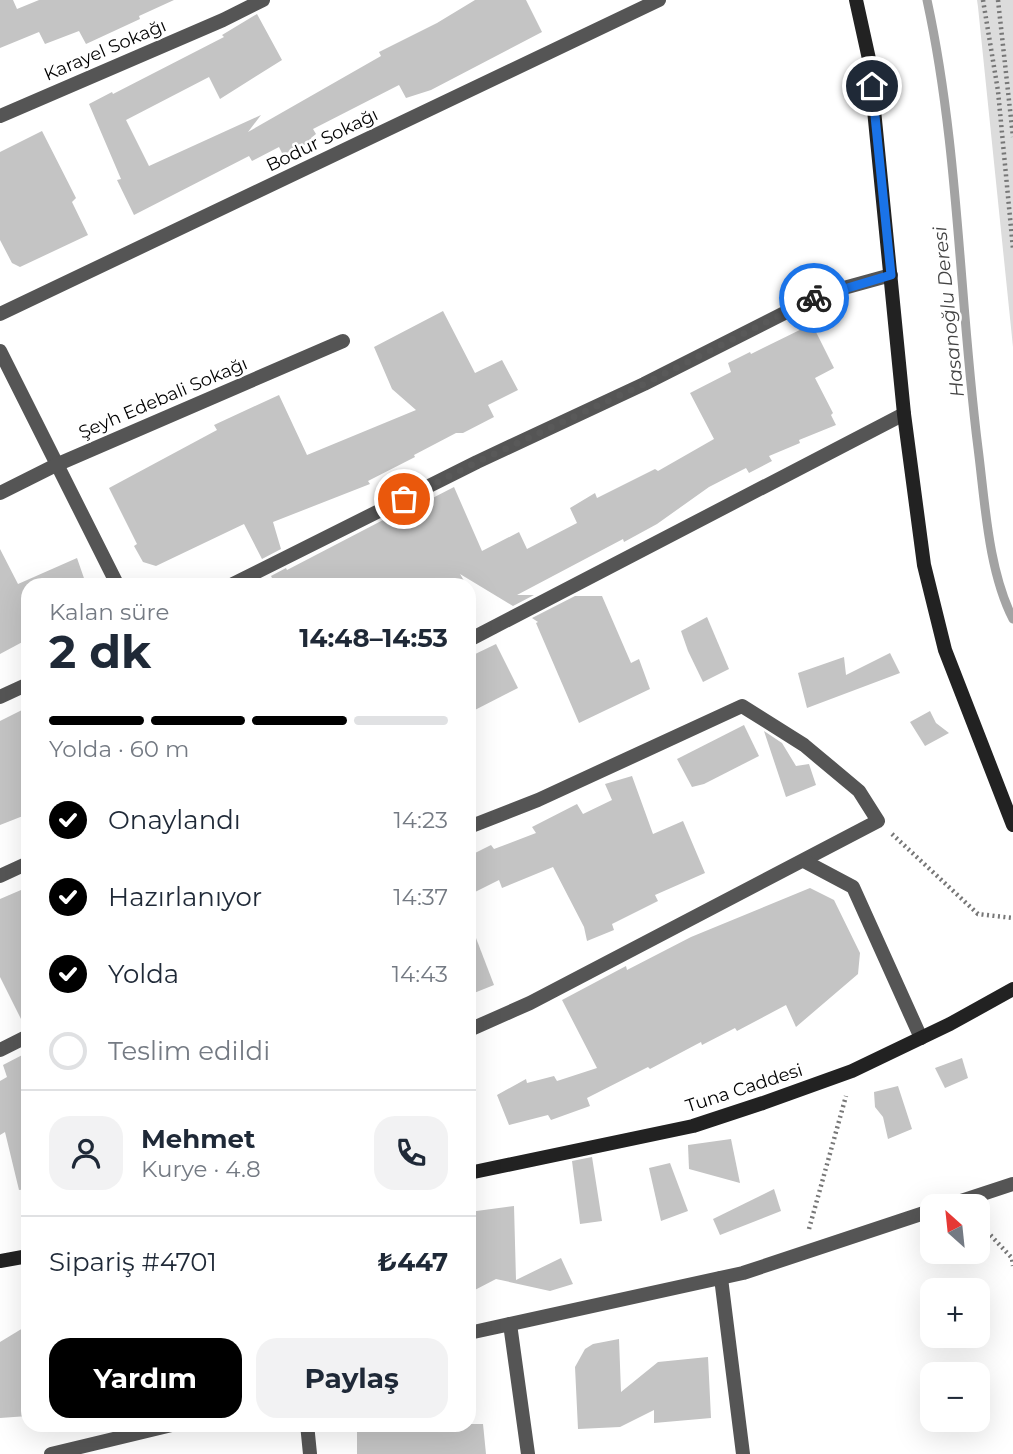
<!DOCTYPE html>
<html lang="tr">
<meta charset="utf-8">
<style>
:root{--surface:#fff;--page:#f2f2f3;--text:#1f2937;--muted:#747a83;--line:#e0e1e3;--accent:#000}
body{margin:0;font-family:Montserrat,sans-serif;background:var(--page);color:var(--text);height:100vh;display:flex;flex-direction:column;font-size:26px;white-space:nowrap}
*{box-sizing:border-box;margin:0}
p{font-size:23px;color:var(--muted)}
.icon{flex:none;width:38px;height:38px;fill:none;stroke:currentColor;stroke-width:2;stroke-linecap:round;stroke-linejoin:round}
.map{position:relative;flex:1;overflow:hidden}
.details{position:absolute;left:21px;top:578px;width:455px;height:854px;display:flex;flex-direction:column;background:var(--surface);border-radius:21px;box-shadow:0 7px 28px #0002}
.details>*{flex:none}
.needle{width:46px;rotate:333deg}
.buttons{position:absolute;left:920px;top:1194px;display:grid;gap:14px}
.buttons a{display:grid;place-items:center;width:70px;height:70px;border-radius:14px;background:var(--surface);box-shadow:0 7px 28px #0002;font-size:35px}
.pin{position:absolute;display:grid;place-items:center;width:60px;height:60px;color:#fff;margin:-30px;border:4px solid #fff;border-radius:50%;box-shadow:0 2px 7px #0007}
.courier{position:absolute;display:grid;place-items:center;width:70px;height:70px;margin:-35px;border:5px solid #1a73e8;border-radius:50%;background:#fff;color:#222;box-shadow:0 2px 9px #0007}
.overview em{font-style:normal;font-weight:700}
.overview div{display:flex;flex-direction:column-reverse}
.overview{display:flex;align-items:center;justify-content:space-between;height:119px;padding:0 28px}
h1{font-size:46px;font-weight:700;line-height:52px}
.bar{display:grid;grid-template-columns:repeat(4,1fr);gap:10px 7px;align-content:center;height:84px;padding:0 28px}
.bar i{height:9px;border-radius:5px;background:var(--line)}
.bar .selected{background:var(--accent)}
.bar p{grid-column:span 4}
.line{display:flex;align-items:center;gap:18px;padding:0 28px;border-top:2px solid var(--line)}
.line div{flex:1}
.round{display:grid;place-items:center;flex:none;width:74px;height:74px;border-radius:21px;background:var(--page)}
ol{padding:0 28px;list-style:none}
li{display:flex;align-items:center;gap:21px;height:77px}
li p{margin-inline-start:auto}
li .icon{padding:7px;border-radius:50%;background:var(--accent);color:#fff;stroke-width:4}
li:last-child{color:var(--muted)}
li i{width:38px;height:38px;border:4px solid var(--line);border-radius:50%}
.primary-button{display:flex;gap:14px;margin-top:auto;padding:14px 28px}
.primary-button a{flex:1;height:80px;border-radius:21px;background:var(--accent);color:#fff;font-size:28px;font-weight:700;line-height:80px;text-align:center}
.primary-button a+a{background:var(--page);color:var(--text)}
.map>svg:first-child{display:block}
</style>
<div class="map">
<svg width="1013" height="1454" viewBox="0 0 1013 1454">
<rect width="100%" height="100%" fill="#fff"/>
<path fill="#dcdcdc" d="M977 0H1013V347L978 7Z"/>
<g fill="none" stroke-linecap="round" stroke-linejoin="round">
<path stroke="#a3a3a3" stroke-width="9" d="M927 0C959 147 959 299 978 448 985 502 988 570 1013 619"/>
</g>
<g fill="#c4c4c4">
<path d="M0 0H13L17 9 39 0H174L139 16 140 19 86 44 79 31 45 44 39 32 0 48Z"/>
<path d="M475 0H526L542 32 431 90 406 98 399 85 313 129 316 134 311 138 312 141 283 155 279 147 252 161 249 156 134 215 117 180 121 179 89 104 112 92 113 94 224 37 222 35 257 14 282 60 220 99 209 77 126 120 149 166 261 115 248 132 381 56 379 52 437 23Z"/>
<path d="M42 131 76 198 72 202 88 235 20 267 12 263 0 240V152Z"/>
<path d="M443 311 475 373 502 360 518 390 488 405 494 417 463 433H456L414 455 415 457 368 481 370 484 273 522 281 549 262 559 244 524 156 566 143 562 134 546 137 544 109 488 217 430 214 425 279 395 307 455 416 410 392 389 374 347Z"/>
<path d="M812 324 834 368 815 378 833 413 831 415 836 425 799 440 800 443 769 456 772 461 749 473 746 468 709 487 657 524 624 542 623 539 517 595H534L513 606 460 574 466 584H259L272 578 271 576 286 568 287 570 385 519 386 522 454 487 482 551 519 532 527 549 577 523 570 508 595 493 597 498 655 469 658 471 714 439 690 393 731 372 728 363 750 352 751 354Z"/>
<path d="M0 549 18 584 77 558 86 584H28V639L0 654Z"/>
<path d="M575 596H602L631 663 639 659 650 689 579 723 536 623 538 622 532 618Z"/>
<path d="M707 617 729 669 703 682 688 651 681 631Z"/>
<path d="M496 644 518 688 469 713V657Z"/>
<path d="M890 653 900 673 807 708 798 673 844 657 846 675Z"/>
<path d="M28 707V814L0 825V721Z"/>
<path d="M930 711 936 723 949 733 925 746 910 722Z"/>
<path d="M744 725 759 756 704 784 692 787 677 759Z"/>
<path d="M764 731 782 743 796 766 809 764 816 785 786 797Z"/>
<path d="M632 776 653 834 683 821 705 873 655 895 658 901 612 924 614 930 587 941 584 927 553 867 502 888 499 880 469 895V856L491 845 494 849 536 833 532 827 577 804 583 814 612 800 605 784Z"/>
<path d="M28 887V1026L25 1027 0 977V899Z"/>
<path d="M810 888 834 900 860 953 858 974 796 1027 786 1005 737 1031 735 1028 702 1045 701 1042 650 1069 648 1067 587 1098 590 1106 551 1120 548 1115 509 1125 497 1095 526 1079 527 1083 554 1076 557 1081 597 1068 562 1000 626 966 627 970 691 937Z"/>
<path d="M471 925 494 985 469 995V926Z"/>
<path d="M28 1052V1189L19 1190 5 1132 0 1135V1081L7 1077 3 1065Z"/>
<path d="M962 1058 968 1078 945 1088 935 1068Z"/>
<path d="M898 1086 912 1129 888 1139 883 1117 875 1107 874 1092Z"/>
<path d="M731 1139 740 1183 689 1169 688 1145Z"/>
<path d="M592 1157 602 1221 580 1224 572 1161Z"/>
<path d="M670 1163 688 1211 661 1221 649 1168Z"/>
<path d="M774 1189 781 1211 720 1235 713 1219Z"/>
<path d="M514 1206 516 1280 561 1258 573 1284 550 1291 496 1279 469 1293V1212Z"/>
<path d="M28 1325V1416L0 1418V1342Z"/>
<path d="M619 1339 621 1392 658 1362 708 1357 711 1418 654 1423V1410L620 1427 578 1429 575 1367 585 1349 593 1344Z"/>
<path d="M357 1424H483L486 1454H357Z"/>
</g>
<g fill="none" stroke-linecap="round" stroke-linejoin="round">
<g stroke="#777" stroke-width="4.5" stroke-dasharray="2 3.5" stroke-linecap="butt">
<path d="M983 0 998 91 1013 249"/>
<path d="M998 0 1013 137"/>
<path d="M892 834 978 914 1013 918"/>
<path d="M980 1217 981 1225 1012 1258 1013 1266"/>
<path d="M809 1229 846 1096"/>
</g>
<g stroke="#555" stroke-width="14">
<path d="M0 116 223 20 263 0"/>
<path d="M0 314 659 0"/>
<path d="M0 351 117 584"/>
<path d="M0 493 56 465 343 341"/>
<path d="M233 584 477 462 644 384 822 294 891 275"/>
<path d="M469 640 904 414"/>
<path d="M0 697 28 684"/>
<path d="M469 827 538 800 742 706 804 745 859 791 878 821 530 1003 469 1030"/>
<path d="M804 861 853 887 921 1038"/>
<path d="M0 876 28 863"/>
<path d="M0 1050 28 1036"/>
<path d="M946 1206 1013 1184"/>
<path d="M721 1278 743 1454"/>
<path d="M510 1324 528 1454"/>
<path d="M469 1333 743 1273 933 1210"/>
<path d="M307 1424 310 1454"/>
<path d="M51 1454 176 1424"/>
</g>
<g stroke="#222" stroke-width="14">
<path d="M856 0 869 59 904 414 924 565 945 650 1013 825"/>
<path d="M469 1173 693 1126 763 1103 852 1071 950 1024 1013 989"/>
<path d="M0 1261 28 1256"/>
</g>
</g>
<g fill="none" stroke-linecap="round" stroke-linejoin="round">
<path stroke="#595959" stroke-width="7" stroke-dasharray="0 12.6" d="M404 499 477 462 644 384 814 298"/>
<path stroke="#1a73e8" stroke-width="9" d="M814 298 891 275 872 86"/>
</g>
<g text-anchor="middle" stroke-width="5" stroke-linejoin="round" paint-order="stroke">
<g font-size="18" fill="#000" stroke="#fff">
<text transform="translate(105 50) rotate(-23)" y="6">Karayel Sokağı</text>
<text transform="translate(322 140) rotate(-26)" y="6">Bodur Sokağı</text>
<text transform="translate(163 398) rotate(-23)" y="6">Şeyh Edebali Sokağı</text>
<text transform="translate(744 1088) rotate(-18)" y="6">Tuna Caddesi</text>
</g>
<g font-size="19" font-style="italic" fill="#444" stroke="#fff">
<text transform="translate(948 312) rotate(-96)" y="7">Hasanoğlu Deresi</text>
</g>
</g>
</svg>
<div class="buttons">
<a><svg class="needle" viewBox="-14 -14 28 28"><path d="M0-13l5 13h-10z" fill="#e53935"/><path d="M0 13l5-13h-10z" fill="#747a83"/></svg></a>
<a>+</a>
<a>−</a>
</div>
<div class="pin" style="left:404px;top:499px;background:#ea580c"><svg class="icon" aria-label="bag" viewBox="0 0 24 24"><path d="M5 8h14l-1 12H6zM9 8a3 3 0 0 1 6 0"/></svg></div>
<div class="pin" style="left:872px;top:86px;background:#1f2937"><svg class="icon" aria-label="home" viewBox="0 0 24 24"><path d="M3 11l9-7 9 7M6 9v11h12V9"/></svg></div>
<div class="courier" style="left:814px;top:298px"><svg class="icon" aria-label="bike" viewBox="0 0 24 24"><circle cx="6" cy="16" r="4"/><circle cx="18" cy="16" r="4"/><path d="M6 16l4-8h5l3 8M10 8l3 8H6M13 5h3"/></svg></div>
<section class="details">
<div class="overview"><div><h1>2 dk</h1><p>Kalan süre</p></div><em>14:48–14:53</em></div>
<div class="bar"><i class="selected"></i><i class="selected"></i><i class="selected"></i><i></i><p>Yolda · 60 m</p></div>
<ol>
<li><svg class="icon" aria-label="check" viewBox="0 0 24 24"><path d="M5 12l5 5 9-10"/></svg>Onaylandı<p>14:23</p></li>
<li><svg class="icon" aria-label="check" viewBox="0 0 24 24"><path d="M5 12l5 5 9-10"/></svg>Hazırlanıyor<p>14:37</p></li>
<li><svg class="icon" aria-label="check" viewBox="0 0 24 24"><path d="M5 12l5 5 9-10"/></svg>Yolda<p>14:43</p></li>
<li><i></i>Teslim edildi</li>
</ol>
<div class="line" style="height:126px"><a class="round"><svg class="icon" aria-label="person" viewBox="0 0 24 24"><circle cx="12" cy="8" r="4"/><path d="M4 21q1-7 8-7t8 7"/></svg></a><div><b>Mehmet</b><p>Kurye · 4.8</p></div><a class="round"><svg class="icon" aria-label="phone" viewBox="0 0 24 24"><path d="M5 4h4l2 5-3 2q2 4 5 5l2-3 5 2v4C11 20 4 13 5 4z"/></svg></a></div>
<div class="line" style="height:91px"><div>Sipariş #4701</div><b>₺447</b></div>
<div class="primary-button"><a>Yardım</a><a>Paylaş</a></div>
</section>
</div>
